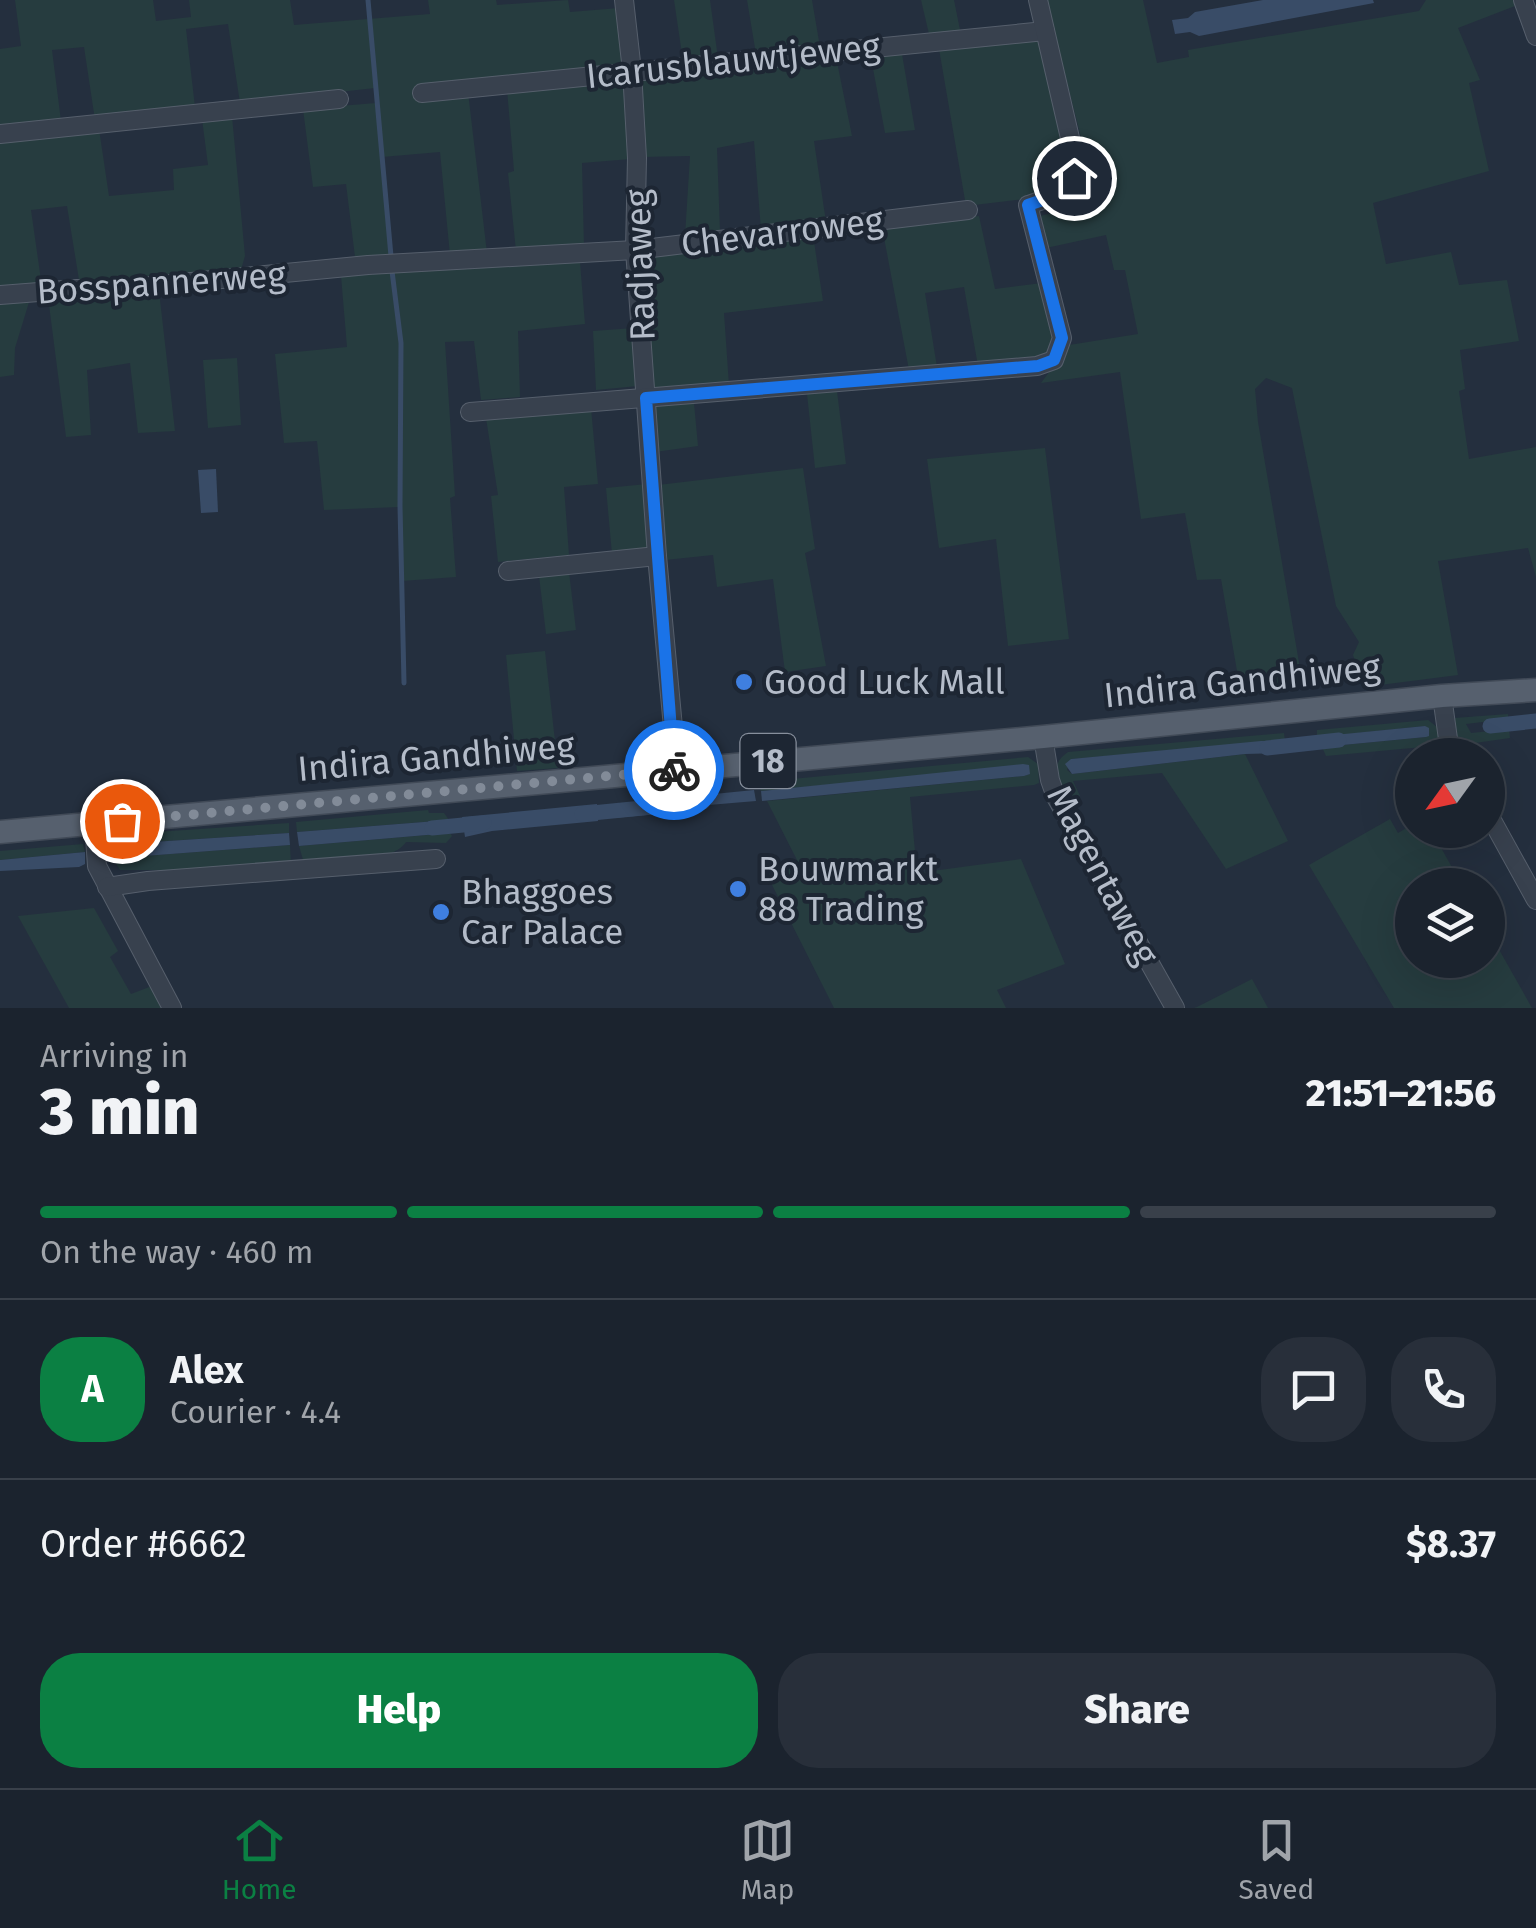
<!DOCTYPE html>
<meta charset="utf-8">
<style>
:root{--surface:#1b232e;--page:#282f3a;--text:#f1f3f6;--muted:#a0a4aa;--line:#39404a;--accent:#0b8043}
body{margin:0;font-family:"Fira Sans",sans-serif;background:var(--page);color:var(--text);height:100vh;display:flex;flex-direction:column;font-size:38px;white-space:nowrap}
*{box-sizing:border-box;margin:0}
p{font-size:32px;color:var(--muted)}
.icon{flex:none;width:55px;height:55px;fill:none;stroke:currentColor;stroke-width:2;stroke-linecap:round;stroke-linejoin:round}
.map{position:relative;height:1008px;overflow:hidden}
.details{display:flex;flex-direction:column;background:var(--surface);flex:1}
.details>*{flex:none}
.needle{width:65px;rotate:237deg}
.buttons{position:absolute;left:1395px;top:738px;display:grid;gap:20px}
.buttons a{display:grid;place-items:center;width:110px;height:110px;border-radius:50%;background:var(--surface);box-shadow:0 10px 40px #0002,0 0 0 2px var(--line);font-size:50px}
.pin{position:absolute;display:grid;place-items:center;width:85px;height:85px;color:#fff;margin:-42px;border:5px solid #fff;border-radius:50%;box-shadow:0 2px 10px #0007}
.courier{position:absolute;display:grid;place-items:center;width:100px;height:100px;margin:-50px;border:8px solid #1a73e8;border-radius:50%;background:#fff;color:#222;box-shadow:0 2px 12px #0007}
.headline em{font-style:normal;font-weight:800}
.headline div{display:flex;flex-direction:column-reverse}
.headline{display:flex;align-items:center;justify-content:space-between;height:170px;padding:0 40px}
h1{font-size:65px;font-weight:800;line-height:75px}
.bar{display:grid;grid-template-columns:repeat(4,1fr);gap:15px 10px;align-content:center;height:120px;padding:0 40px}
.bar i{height:12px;border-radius:8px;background:var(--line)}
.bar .on{background:var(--accent)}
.bar p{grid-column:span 4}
.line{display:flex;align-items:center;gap:25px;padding:0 40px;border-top:2px solid var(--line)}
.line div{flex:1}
.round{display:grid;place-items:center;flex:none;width:105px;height:105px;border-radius:40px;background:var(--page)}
.cta{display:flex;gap:20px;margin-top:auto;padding:20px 40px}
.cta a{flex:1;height:115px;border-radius:40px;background:var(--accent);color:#fff;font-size:40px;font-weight:800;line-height:115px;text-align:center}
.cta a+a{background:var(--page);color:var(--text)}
.dock{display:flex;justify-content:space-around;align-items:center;height:140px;border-top:2px solid var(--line);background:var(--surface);font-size:28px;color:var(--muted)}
.dock a{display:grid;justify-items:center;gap:5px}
.dock .on{color:var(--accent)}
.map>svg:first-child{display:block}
</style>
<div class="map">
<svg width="1536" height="1008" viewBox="0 0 1536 1008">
<rect width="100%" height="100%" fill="#242f3e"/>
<g fill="#263c3f">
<path d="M15 0H153L156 21 191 17 189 0H290L294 25 430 14 428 0H496L497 5 568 0 570 12 619 8 626 67 468 92 487 253 450 255 440 152 382 157 391 256 355 257 346 184 313 187 303 109 376 103 375 88 240 103 228 24 186 29 195 107 95 120 84 47 52 50 61 121 0 127V49L21 46Z"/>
<path d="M674 0H710L718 58 683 61Z"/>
<path d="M747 0H812L820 47 756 54Z"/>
<path d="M921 0H954L960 30 929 34Z"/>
<path d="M1046 0H1143L1157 63 1189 57 1188 50 1419 11 1426 0H1513L1515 6 1458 28 1480 80 1469 83 1489 171 1373 203 1386 264 1451 252 1459 285 1507 280 1519 341 1460 350 1465 389 1459 391 1469 459 1536 447V577L1528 548 1438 561 1458 675 1364 687 1353 655 1359 642 1336 606 1292 388 1266 378 1255 389 1258 422 1303 686 1241 694 1221 579 1197 580 1185 513 1141 519 1120 372 1041 383 1069 345 1138 334 1125 270H1114L1106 235 1046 248 1039 216 1098 204Z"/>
<path d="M1037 39 1045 47 1071 166 1057 189 1025 199 966 206 939 49Z"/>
<path d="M902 54 915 130 885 133 871 58Z"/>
<path d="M836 57 852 136 814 141 826 222 761 230 754 141 717 148 720 232 685 236 690 156 641 157 638 76Z"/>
<path d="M628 77 631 159 582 163 584 247 516 251 508 173 514 171 507 89Z"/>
<path d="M232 116 245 256 240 273 80 286 67 206 31 210 42 287 0 291V139L99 129 109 196 174 190 173 169 208 165 202 119Z"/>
<path d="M979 216 995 289 1042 283 1057 340 1049 356 978 366 964 287 925 293 937 367 909 370 882 227Z"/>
<path d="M813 235 823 301 724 313 729 385 651 393 641 255Z"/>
<path d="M580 262 585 324 518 331 520 397 481 400 474 341 445 342 455 496 450 498 456 577 402 581 399 507 324 510 317 441 284 443 275 354 347 347 341 276Z"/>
<path d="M159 291 175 431 138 433 130 363 87 370 91 435 66 437 48 297Z"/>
<path d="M30 299 15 348 14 375 0 377V301Z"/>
<path d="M634 328 638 386 596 390 593 331Z"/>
<path d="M237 358 241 425 208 428 203 360Z"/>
<path d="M837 391 846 464 815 468 807 394Z"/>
<path d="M694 403 698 446 655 452 652 406Z"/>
<path d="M591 408 598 484 564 487 569 555 498 562 491 496 498 495 486 418Z"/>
<path d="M1045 448 1069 639 1008 646 996 539 939 548 927 459Z"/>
<path d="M803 468 815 549 805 553 826 666 785 672 773 579 717 587 713 555 665 560 658 485Z"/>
<path d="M647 484 652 551 612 554 606 488Z"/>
<path d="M569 572 576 630 546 634 539 576Z"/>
<path d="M545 651 558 768 517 771 506 655Z"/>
<path d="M1508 714V719L1466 724 1471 733 1509 729 1510 738 1468 744 1464 740 1456 742 1454 718Z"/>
<path d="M1428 720 1437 727 1446 748 1438 755H1429L1423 747 1326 756 1322 747 1426 737 1425 726 1320 737 1317 735V730Z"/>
<path d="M1284 733 1285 741 1071 759 1067 770 1072 774 1245 754 1288 841 1226 869 1162 773 1073 781 1080 796 1067 802C1059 783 1047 766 1068 752Z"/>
<path d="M1028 757 1038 764 1039 783 1034 785 910 797 917 873 1021 859 1065 964 997 990 1006 1008H834L762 865 798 862 767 801 1024 776 1029 774V766L761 791 759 782Z"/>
<path d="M428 810 429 813H444L449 820 297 832 296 822Z"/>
<path d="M1390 819 1398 833 1412 825V830H1431L1462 885H1412V960H1488V930L1532 1008H1394L1309 865Z"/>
<path d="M289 823V833L106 845V838L111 835Z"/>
<path d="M450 833 452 836 446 843 406 842C392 864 330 861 304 863L299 846Z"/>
<path d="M83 844 85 852 0 860V851Z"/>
<path d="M290 845 291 865 206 870H120L115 862 117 858Z"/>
<path d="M94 908 118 951 110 957 131 994 152 986 164 1008H69L18 916Z"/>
<path d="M1252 979 1268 1008H1194L1197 1007Z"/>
</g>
<g fill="#394c67">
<path d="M1263 0H1373L1374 3 1199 36 1190 32 1175 34 1172 20 1188 18 1195 12Z"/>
<path d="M216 469 218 512 201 513 198 470Z"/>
<path d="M1425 726 1429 728V736L1426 737 1322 747 1320 737 1324 736Z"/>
<path d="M1261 741H1285L1286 753 1245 754 1072 774 1065 764 1071 759Z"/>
<path d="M1023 764 1029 765 1030 774 1024 776 762 801 761 791Z"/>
<path d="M754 790 756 801 685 807 684 797Z"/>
<path d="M663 797 667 798 669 813 614 818V804L642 802Z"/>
<path d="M597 804 598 821 492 831 465 837 462 817Z"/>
<path d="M449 820 450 833 299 846 297 832Z"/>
<path d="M289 833 290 845 118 858 111 862 106 845Z"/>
<path d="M85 852V864L79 867 0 871V860Z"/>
</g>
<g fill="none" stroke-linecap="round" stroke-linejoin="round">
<g stroke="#394c67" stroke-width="5">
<path d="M368 0 391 256"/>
<path d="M392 271 401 343 400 506 404 683"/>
</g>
<g stroke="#394c67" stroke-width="15">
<path d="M1490 726 1536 721"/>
<path d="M1267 748 1339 740"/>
<path d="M582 814 703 802"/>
<path d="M432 828 484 823"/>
</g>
<defs>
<g id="minor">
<path d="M624 0 632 71 637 158 635 250 657 556 677 770"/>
<path d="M1523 0 1536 36"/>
<path d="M422 93 1045 31"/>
<path d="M0 134 339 99"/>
<path d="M0 295 77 289 97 291 368 265 635 250 968 210"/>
<path d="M470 412 1037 366 1054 360 1062 338 1028 205C1052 197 1073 192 1076 164L1038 0"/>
<path d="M508 571 657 556"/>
<path d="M1442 696 1448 739 1456 755"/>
<path d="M1043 737 1050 780 1056 797 1175 1008"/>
<path d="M1488 813 1536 900"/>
<path d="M94 823 97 866 172 1008"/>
<path d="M107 887 148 881 436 859"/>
</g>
<path id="major" d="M0 832 1043 737 1442 696 1536 690"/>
</defs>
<use href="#minor" stroke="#565f6c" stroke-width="20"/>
<use href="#major" stroke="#414a57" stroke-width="25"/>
<use href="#minor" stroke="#38414e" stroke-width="18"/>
<use href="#major" stroke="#56606e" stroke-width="22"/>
</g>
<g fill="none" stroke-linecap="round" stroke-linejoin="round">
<path stroke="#828b98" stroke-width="10" stroke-dasharray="0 18" d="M122 821 674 770"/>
<path stroke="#1a73e8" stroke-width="12" d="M674 770 646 398 1038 366 1054 360 1062 338 1028 205 1060 194 1074 178"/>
</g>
<g fill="#3f7fe0" stroke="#1d2633" stroke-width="4">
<circle cx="744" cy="682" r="10"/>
<circle cx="738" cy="889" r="10"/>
<circle cx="441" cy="912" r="10"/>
</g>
<g text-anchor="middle" stroke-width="8" stroke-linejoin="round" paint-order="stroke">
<rect fill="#1d2633" stroke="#878f9c" stroke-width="2.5" x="740.5" y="734" width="55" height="54" rx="8"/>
<g font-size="32" font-weight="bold" fill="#b4bcc9">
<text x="768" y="772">18</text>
</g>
<g font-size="35" fill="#b4bcc9" stroke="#1d2633">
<text transform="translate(733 61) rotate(-6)" y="12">Icarusblauwtjeweg</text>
<text transform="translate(782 232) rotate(-7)" y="12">Chevarroweg</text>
<text transform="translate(640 265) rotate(-92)" y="12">Radjaweg</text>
<text transform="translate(161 283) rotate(-4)" y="12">Bosspannerweg</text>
<text transform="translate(1242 681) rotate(-6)" y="12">Indira Gandhiweg</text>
<text transform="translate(436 757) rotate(-5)" y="12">Indira Gandhiweg</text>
<text transform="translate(1103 875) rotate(62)" y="12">Magentaweg</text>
</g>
<g font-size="35" fill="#b4bcc9" stroke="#1d2633" text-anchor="start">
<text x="764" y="694">Good Luck Mall</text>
<text x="758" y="881">Bouwmarkt<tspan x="758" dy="40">88 Trading</tspan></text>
<text x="461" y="904">Bhaggoes<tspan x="461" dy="40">Car Palace</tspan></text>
</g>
</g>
</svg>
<div class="buttons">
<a><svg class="needle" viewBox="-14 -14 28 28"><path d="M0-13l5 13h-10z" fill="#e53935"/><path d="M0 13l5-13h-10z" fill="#a0a4aa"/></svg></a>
<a><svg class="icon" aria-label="layers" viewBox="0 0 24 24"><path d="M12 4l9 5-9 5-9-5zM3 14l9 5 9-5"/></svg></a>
</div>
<div class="pin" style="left:122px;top:821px;background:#ea580c"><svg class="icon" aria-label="bag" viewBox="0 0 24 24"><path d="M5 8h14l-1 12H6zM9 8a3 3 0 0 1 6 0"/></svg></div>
<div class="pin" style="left:1074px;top:178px;background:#1f2937"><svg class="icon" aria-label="home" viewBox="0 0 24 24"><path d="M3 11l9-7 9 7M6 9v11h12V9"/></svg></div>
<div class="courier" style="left:674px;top:770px"><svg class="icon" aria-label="bike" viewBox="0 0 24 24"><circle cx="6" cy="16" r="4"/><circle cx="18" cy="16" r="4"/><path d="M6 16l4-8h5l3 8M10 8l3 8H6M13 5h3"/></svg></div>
</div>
<section class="details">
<div class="headline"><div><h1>3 min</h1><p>Arriving in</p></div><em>21:51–21:56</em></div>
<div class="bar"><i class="on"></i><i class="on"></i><i class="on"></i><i></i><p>On the way · 460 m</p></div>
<div class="line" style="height:180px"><b class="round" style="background:var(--accent);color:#fff">A</b><div><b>Alex</b><p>Courier · 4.4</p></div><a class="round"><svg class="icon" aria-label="chat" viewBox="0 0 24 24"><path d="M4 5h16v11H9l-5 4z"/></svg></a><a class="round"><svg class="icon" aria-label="phone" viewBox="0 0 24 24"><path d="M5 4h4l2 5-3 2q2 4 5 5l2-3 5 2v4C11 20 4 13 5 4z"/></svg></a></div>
<div class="line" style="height:130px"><div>Order #6662</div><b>$8.37</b></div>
<div class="cta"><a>Help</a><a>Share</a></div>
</section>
<nav class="dock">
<a class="on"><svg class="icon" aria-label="home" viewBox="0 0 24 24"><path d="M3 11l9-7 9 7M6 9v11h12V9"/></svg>Home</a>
<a><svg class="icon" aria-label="map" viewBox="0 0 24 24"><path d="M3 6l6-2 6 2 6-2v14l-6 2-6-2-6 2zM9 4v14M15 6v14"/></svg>Map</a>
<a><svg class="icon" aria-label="saved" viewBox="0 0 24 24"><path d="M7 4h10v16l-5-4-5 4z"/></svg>Saved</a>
</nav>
